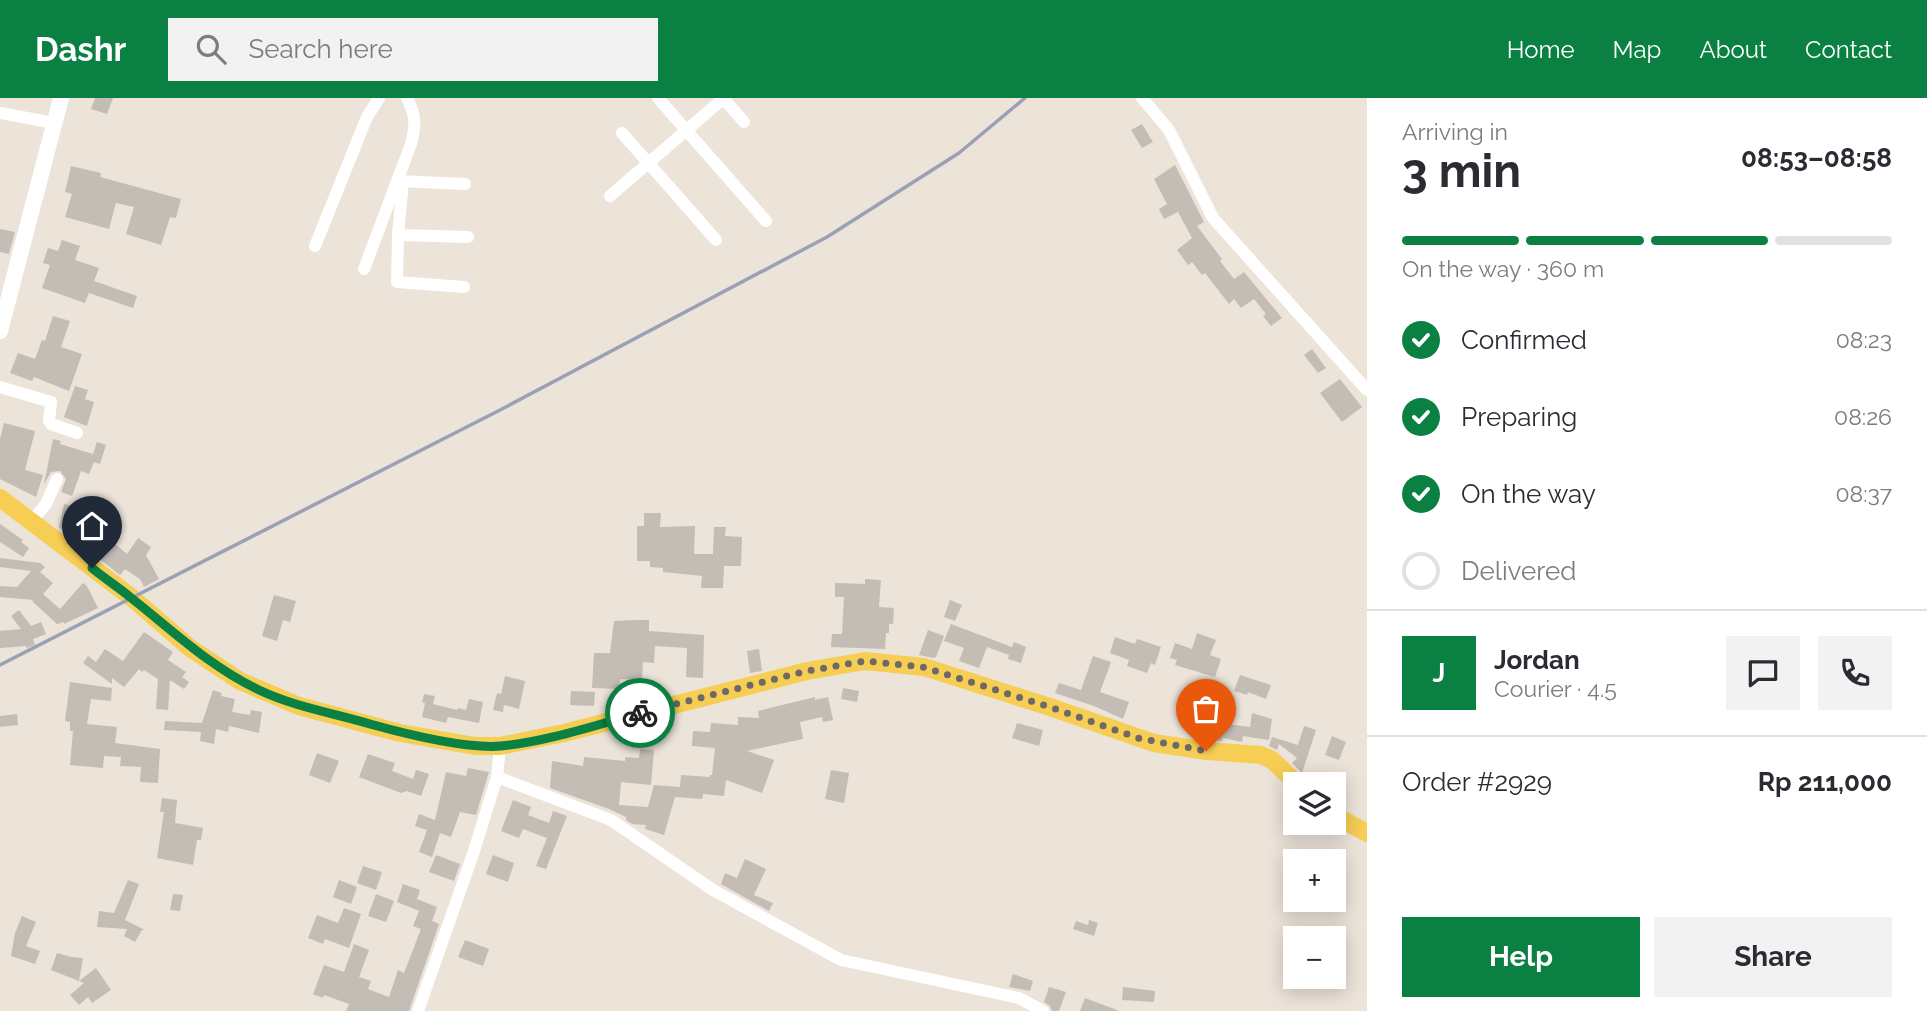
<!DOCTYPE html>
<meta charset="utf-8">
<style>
:root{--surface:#fff;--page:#f2f2f3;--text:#2b2b33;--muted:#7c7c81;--line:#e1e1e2;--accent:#0b8043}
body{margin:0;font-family:Raleway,sans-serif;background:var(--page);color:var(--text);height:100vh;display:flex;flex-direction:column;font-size:26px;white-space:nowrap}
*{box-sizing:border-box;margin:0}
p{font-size:23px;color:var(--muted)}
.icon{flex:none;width:38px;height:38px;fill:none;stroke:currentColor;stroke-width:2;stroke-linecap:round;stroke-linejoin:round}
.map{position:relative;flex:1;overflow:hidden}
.sheet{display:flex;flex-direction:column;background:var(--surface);width:560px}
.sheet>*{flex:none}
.tools{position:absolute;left:1283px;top:674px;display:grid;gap:14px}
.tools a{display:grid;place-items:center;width:63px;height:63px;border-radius:0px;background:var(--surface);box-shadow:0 4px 18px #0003;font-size:35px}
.pin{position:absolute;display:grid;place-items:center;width:60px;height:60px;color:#fff;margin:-72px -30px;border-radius:50% 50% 50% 0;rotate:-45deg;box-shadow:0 0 7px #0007}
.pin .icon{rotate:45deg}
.courier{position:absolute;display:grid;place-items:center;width:70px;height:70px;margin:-35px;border:5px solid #0b8043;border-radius:50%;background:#fff;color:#222;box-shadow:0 2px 9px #0007}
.head em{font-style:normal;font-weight:700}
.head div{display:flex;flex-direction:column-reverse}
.head{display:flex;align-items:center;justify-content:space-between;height:119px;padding:0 35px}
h1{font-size:46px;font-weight:700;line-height:52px}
.bar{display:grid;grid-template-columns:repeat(4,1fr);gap:10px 7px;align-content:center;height:84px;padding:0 35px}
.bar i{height:9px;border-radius:5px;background:var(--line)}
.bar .on{background:var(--accent)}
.bar p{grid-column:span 4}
.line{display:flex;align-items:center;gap:18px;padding:0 35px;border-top:2px solid var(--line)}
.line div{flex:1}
.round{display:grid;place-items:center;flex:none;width:74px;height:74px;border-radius:0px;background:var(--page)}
ol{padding:0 35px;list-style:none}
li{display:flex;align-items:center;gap:21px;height:77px}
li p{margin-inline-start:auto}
li .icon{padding:7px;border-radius:50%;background:var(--accent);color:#fff;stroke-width:4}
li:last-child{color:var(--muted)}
li i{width:38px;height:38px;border:4px solid var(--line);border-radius:50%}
.cta{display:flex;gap:14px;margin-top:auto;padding:14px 35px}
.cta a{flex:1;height:80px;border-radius:0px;background:var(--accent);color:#fff;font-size:28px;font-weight:700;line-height:80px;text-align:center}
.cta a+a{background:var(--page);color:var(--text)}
header{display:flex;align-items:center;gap:42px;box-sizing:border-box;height:98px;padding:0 35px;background:var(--accent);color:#fff}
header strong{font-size:33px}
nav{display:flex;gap:38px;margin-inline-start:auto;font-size:24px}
.search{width:490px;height:63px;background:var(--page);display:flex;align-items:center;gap:18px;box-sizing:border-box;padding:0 24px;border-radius:0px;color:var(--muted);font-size:26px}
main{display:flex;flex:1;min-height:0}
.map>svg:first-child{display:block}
</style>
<header>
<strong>Dashr</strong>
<div class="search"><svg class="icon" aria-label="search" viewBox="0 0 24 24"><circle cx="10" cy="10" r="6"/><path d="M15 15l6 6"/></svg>Search here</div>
<nav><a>Home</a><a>Map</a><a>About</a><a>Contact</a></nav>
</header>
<main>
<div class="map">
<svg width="1367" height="913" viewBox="0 0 1367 913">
<rect width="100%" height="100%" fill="#ece3d9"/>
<g fill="#c3bdb6">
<path d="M95 0H113L107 16 91 11Z"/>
<path d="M1142 26 1153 44 1142 50 1131 32Z"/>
<path d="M1175 67 1204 124 1197 128 1222 161 1220 163 1234 181 1244 174 1282 220 1271 228 1263 218 1266 216 1254 201 1241 210 1234 201 1229 206 1205 175 1202 177 1192 164 1188 167 1177 152 1192 140 1178 114 1164 121 1159 111 1167 106 1154 81Z"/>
<path d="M71 68 101 75 100 79 181 101 176 120 170 119 161 147 126 136 134 109 116 105 109 131 65 119 72 96 65 94Z"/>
<path d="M0 131 15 134 9 156 0 154Z"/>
<path d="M62 142 80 148 75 162 99 170 94 183 137 198 133 210 89 195 85 205 42 190 50 167 43 165 48 150 58 153Z"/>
<path d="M53 218 70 223 61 249 82 256 69 293 34 279 32 283 10 275 18 255 35 261 42 242 45 243Z"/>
<path d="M1312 251 1326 270 1318 275 1304 257Z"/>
<path d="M1340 281 1362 309 1342 324 1320 295Z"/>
<path d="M75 288 88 292 85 301 94 304 87 328 64 319Z"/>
<path d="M4 325 35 333 25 372 43 377 36 399 0 381V341Z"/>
<path d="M53 341 61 343 60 346 93 356 97 344 106 347 100 366 94 364 89 376 81 373 72 398 61 394 66 381 60 373 51 374 44 386Z"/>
<path d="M64 406 77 409 74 422 89 431 81 445 71 439 73 436 59 430Z"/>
<path d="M644 415H661L660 429 695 428 694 456H713L714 429H726L725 438 742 439 741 468H724L723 490H701L702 478 663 474V470L650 469V463H637V428H644Z"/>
<path d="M0 426 23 442 21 444 29 450 23 459 0 444Z"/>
<path d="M107 439 127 456 138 440 151 449 146 457 159 481 144 489 140 481 125 471 120 477 93 456Z"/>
<path d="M0 460 40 465 45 469 40 474 53 485 43 496 60 511 83 485 87 488 98 510 64 526V524L57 526 32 503 34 502 0 499V488L17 489 31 473 0 469Z"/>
<path d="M865 481 881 482 879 509 894 510 893 526H889V535H886L885 551 831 549 832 536H842L844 499H835V485L865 486Z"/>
<path d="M274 497 296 503 290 524 283 522 277 543 262 538Z"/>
<path d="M950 502 962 507 955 523 944 519Z"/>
<path d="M19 512 31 528 41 524 46 536 33 541 35 547 27 550 26 548 0 550V533L21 531 11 518Z"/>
<path d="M635 522H649V533L704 537 703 580 686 579 687 550 655 548 654 565 643 564 642 582 620 581 619 591 592 590 594 555H610L614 523Z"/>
<path d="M951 526 1012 549 1014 544 1026 549 1021 565 1008 561 1009 557 987 549 979 570 959 563 964 550 944 543Z"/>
<path d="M928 532 944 538 936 559 933 560 919 557Z"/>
<path d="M144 534 173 554 168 562 186 574 182 579 189 584 184 591 170 582 168 612 156 611 158 581 144 572 142 574 139 571 124 589 112 580V586L83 565 88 558 96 564 105 551 123 563Z"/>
<path d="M1197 535 1216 542 1210 557 1221 561 1215 579 1175 567 1177 562 1170 560 1175 545 1192 551Z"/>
<path d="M1115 539 1135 546 1137 541 1161 549 1155 567 1151 565 1147 575 1127 568 1129 562 1110 555Z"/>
<path d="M759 551 762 573 750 575 747 553Z"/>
<path d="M1093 558 1111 564 1100 594 1129 604 1123 621 1094 608 1055 595 1059 585 1081 592Z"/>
<path d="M1240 577 1271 587 1266 601 1248 594 1247 597 1234 593Z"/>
<path d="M505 578 525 583 519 611 504 607 503 614 493 612 497 595 501 596Z"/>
<path d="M70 584 112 590 111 603 91 601 87 626 117 629 115 645 160 651 158 685 140 684 141 669 120 668 121 659 104 658 103 670 70 667 73 633H70V624L65 623Z"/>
<path d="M843 590 859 593 857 604 841 601Z"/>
<path d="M213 592 222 595 221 598 235 601 232 614 250 617 251 612 262 614 259 635 229 628 228 634 216 631 214 646 200 643 201 634 164 632 165 623 202 625Z"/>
<path d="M571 593 595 594 594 608 570 607Z"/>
<path d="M424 596 435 598 433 606 457 612 458 610 466 612 469 601 483 604 479 625 448 619 446 625 422 619 425 605 422 604Z"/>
<path d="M815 599V602L828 599 833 622 823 624 822 619 800 624 803 641 747 653 774 662 762 695 726 682 724 698 703 696 702 701 675 699 664 737 645 731 646 727 632 726 626 722V719L609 711 550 690 552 663 583 668 584 659 625 663V659L639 660 640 651 654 652 651 687 621 684 619 707 648 709 654 687 680 689 681 677 710 679V677H712L715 650 692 648 693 633 710 634 711 625 738 627V619L759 620 758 613Z"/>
<path d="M1252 615 1272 621 1269 642 1243 638 1242 644 1223 640 1222 643 1210 642 1212 628 1227 630 1228 626 1250 629Z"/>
<path d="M17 616 18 627 0 629V618Z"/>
<path d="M1017 625 1043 632 1039 648 1012 640Z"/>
<path d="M1304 628 1316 632 1302 675 1292 665 1297 660 1279 646 1277 652 1269 648 1272 639 1298 647Z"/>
<path d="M1332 638 1346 644 1339 662 1325 657Z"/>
<path d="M317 655 339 663 330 685 309 677Z"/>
<path d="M368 656 395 665 392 673 413 681 416 672 429 676 421 698 407 693 401 695 359 679Z"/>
<path d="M468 670 489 674 476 717 460 714 451 739 440 735 432 759 419 754 427 732 415 728 419 716 435 722 446 674 466 678Z"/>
<path d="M831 672 849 675 844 705 825 701Z"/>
<path d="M162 700 177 702 175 725 203 730 201 742H197L193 767 157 760 164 714H160Z"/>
<path d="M513 702 531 709 528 717 549 725 553 713 567 718 546 771 536 768 547 740 523 731 519 740 501 733Z"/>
<path d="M436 757 460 766 454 783 429 774Z"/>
<path d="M493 757 514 765 508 784 486 776Z"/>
<path d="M745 761 766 771 754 797 773 805 769 813 721 786 725 775 737 780Z"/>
<path d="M363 768 382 774 376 792 357 785Z"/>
<path d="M128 782 139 786 125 822 145 832H142L135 844 124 838 127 831 97 829 99 813 114 815Z"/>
<path d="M339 782 357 789 351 806 333 799Z"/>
<path d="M403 786 420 792 417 801 437 809 432 823 439 826 409 913H346L349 906 324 897 323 900 313 896 324 867 344 874 354 846 369 852 359 879 371 883 368 891 389 899 398 872 404 875 421 831 413 828 419 813 397 804Z"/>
<path d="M173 796 183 797 180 813 170 812Z"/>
<path d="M376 796 394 803 386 824 368 818Z"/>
<path d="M344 810 361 816 349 850 325 841 323 846 308 840 317 817 338 825Z"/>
<path d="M22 818 36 824 26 848 40 853 35 866 11 858 15 835Z"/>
<path d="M1089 822 1098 825 1094 838 1073 831 1076 823 1088 827Z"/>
<path d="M465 842 489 851 483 868 458 859Z"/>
<path d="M57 855 71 859 83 860 79 883 96 870 111 892 92 905 88 899 79 907 70 897 84 885 51 872Z"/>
<path d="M1013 876 1033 883 1030 893 1009 889Z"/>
<path d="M1049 889 1066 894 1059 913H1052L1050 908 1044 904Z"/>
<path d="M1123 889 1155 893 1154 904 1122 902Z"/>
<path d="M1085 900 1117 912V913H1080Z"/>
</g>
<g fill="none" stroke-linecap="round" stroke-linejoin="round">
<g stroke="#fff" stroke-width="12">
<path d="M658 0 766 123"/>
<path d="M723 0 744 24"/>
<path d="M1142 0 1169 32 1213 120 1367 292"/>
<path d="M0 15 54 25"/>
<path d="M622 35 716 142"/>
<path d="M398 83 465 86"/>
<path d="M403 83 398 137 468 139"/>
<path d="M610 98 724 0"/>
<path d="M398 137 397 184 464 189"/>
<path d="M315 148 367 19 379 0"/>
<path d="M364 171 411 46C416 27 416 18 407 0"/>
<path d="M0 289 51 304 49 323 51 326 77 335"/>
<path d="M32 423 46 406 57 381"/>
<path d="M497 679 611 722 713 792 841 862 1019 900 1043 913"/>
<path d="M418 913 473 756 497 679 500 648"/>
</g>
<path stroke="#fff" stroke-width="16" d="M0 233 61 0"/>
<g stroke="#f6ce54" stroke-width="18">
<path d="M0 400 131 499 190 550 240 583 299 608 400 635 475 648H500L564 635 807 573 865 563 924 569 1050 609 1154 645 1207 653 1261 657 1272 662 1297 686"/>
<path d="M1334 717 1367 735"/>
</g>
<path stroke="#9ca0b4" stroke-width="3.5" d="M0 567 502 311 827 139 959 55 1025 0"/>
</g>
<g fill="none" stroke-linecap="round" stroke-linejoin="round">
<path stroke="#6d6966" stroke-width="7" stroke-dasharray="0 12.6" d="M640 615 807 573 865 563 923 569 1050 609 1138 640 1206 653"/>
<path stroke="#0b8043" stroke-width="9" d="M92 470C104 480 118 489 130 499 172 532 210 569 259 592 295 609 333 615 370 626 406 636 465 651 501 648 546 644 596 627 640 615"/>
</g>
</svg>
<div class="tools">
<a><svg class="icon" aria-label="layers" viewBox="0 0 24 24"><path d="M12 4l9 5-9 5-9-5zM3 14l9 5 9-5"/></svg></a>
<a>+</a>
<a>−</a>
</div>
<div class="pin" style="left:1206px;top:653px;background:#ea580c"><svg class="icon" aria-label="bag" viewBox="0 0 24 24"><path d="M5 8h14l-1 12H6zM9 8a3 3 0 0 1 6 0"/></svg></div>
<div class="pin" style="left:92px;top:470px;background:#1f2937"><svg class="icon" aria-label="home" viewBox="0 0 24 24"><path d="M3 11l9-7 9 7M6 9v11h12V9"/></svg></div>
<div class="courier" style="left:640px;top:615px"><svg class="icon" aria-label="bike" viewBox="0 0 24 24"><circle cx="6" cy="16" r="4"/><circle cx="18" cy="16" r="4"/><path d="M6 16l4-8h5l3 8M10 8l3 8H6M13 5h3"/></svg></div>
</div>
<section class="sheet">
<div class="head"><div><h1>3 min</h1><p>Arriving in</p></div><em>08:53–08:58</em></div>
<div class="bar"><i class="on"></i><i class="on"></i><i class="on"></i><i></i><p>On the way · 360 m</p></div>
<ol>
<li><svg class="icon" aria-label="check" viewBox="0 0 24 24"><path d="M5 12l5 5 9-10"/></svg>Confirmed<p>08:23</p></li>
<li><svg class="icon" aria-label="check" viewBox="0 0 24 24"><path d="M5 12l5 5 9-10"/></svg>Preparing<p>08:26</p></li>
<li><svg class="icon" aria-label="check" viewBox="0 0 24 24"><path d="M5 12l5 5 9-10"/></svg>On the way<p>08:37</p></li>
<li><i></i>Delivered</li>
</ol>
<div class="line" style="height:126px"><b class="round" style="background:var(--accent);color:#fff">J</b><div><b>Jordan</b><p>Courier · 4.5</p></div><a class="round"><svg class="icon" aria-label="chat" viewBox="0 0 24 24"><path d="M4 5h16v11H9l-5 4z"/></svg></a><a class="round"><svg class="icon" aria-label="phone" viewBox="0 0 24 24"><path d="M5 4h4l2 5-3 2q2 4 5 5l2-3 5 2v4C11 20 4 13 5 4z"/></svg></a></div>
<div class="line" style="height:91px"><div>Order #2929</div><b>Rp 211,000</b></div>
<div class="cta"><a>Help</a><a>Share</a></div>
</section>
</main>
